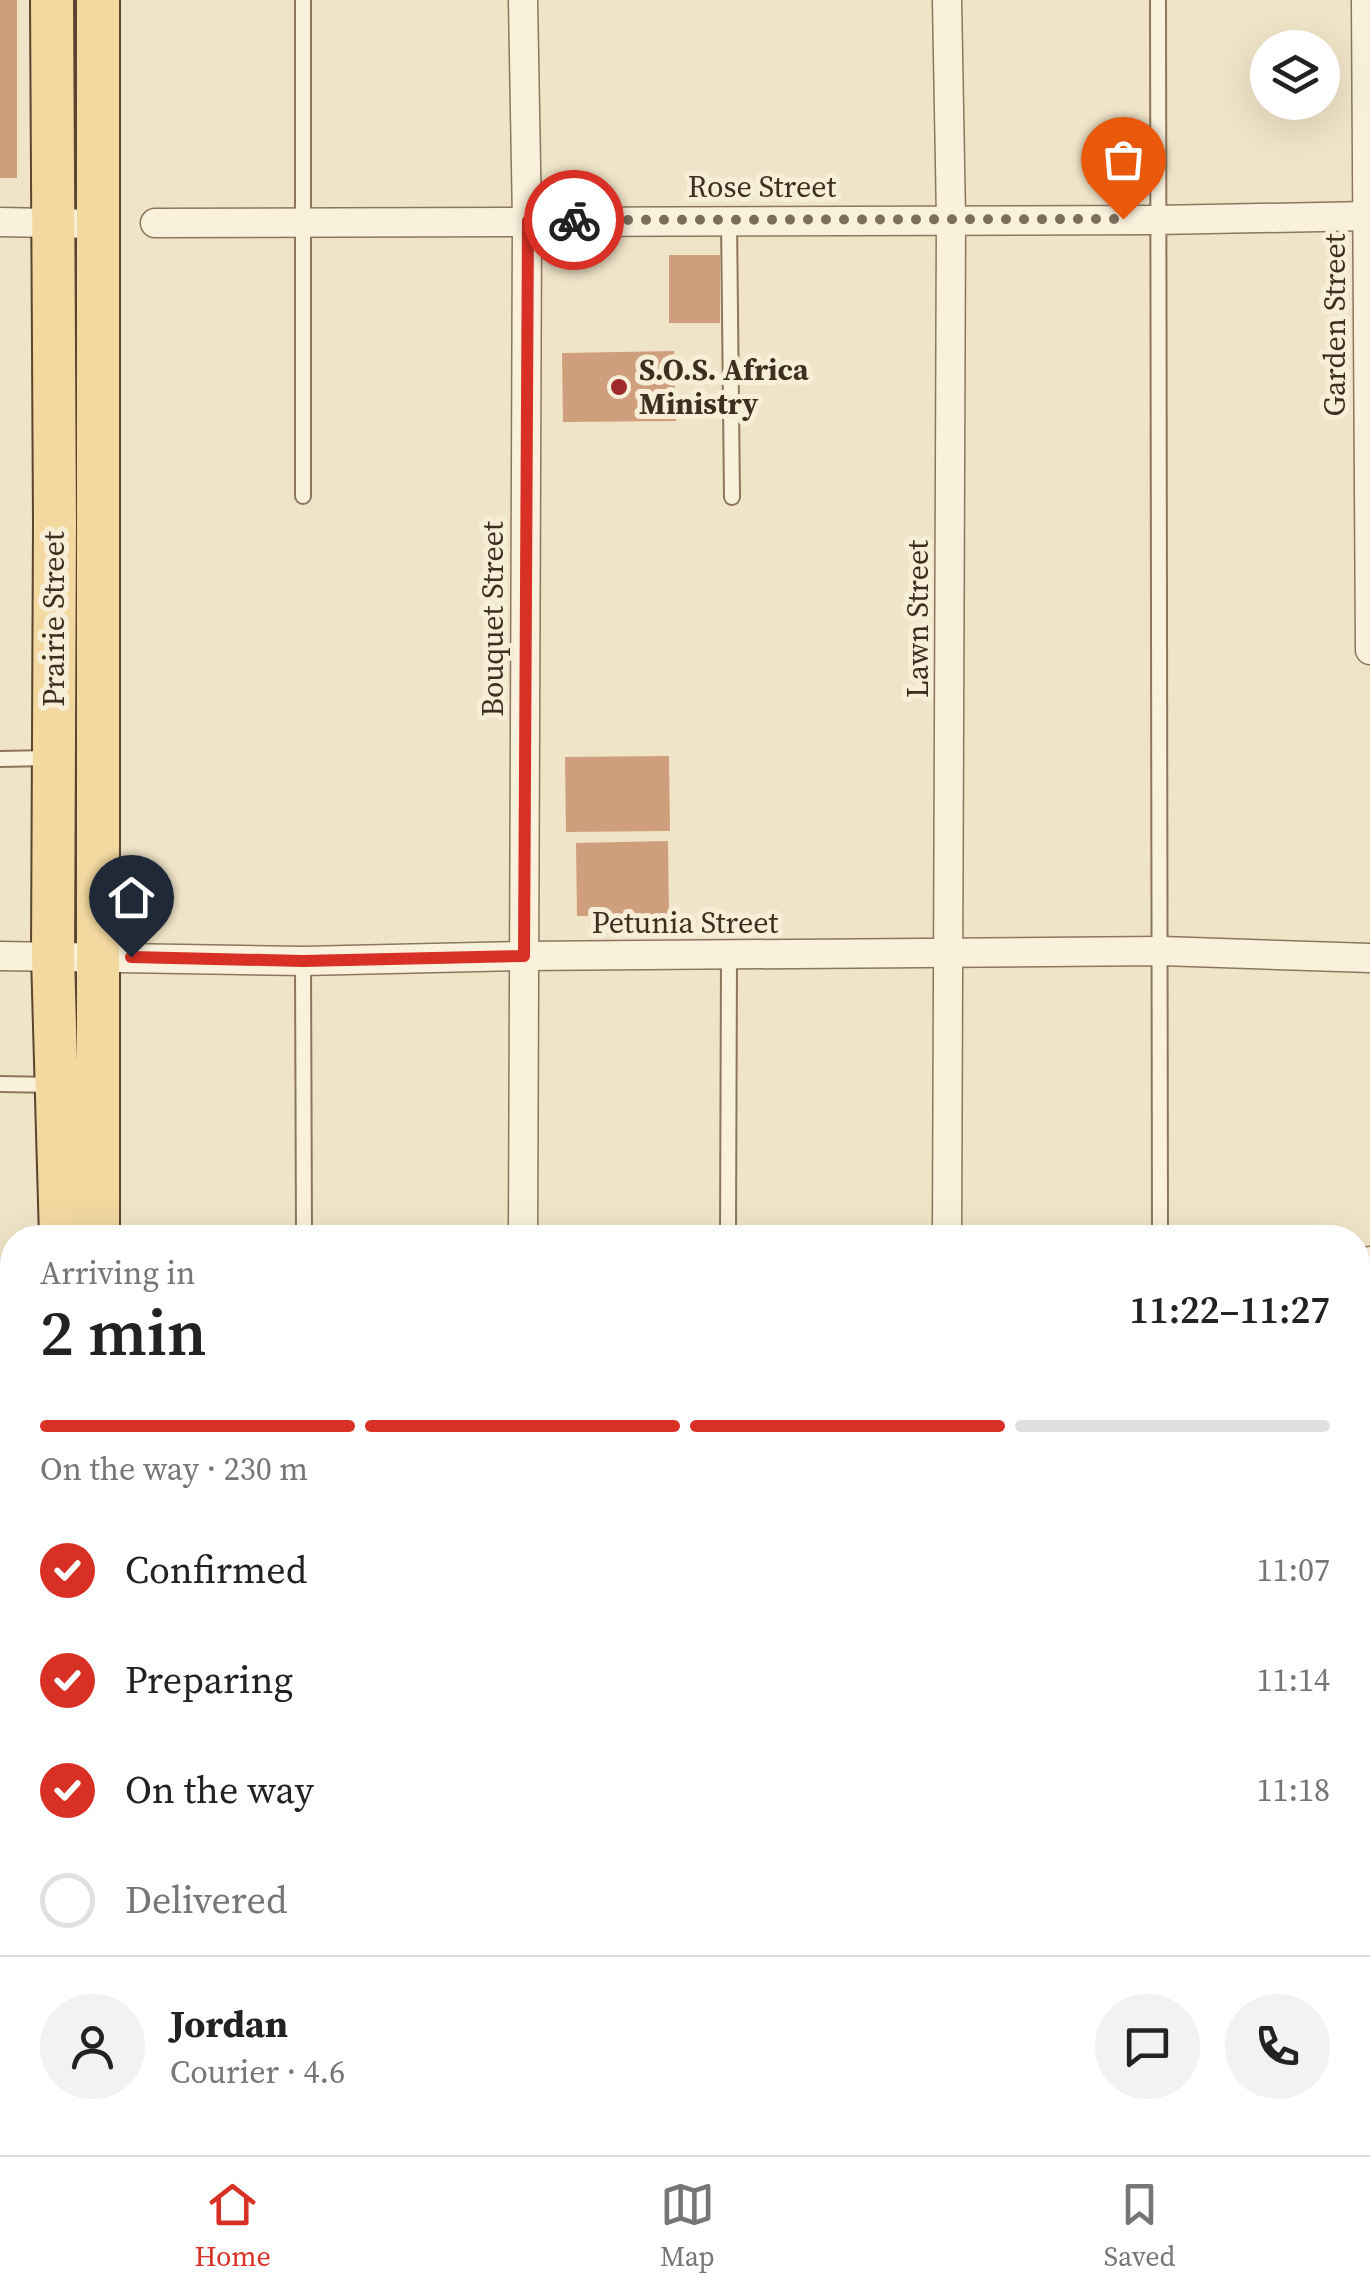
<!DOCTYPE html>
<meta charset="utf-8">
<style>
:root{--surface:#fff;--page:#f2f2f2;--text:#222;--muted:#767676;--line:#e0e0e0;--accent:#d93025}
body{margin:0;font-family:"Source Serif 4",serif;background:var(--page);color:var(--text);height:100vh;display:flex;flex-direction:column;font-size:38px;white-space:nowrap}
*{box-sizing:border-box;margin:0}
p{font-size:32px;color:var(--muted)}
.icon{flex:none;width:55px;height:55px;fill:none;stroke:currentColor;stroke-width:2;stroke-linecap:round;stroke-linejoin:round}
.map{position:relative;flex:1;overflow:hidden}
.panel{position:absolute;left:0px;top:1225px;width:1370px;height:930px;display:flex;flex-direction:column;background:var(--surface);border-radius:40px 40px 0 0;box-shadow:0 10px 40px #0002}
.panel>*{flex:none}
.buttons{position:absolute;left:1250px;top:30px;display:grid;gap:20px}
.buttons a{display:grid;place-items:center;width:90px;height:90px;border-radius:50%;background:var(--surface);box-shadow:0 10px 40px #0002;font-size:50px}
.pin{position:absolute;display:grid;place-items:center;width:85px;height:85px;color:#fff;margin:-102px -42px;border-radius:50% 50% 50% 0;rotate:-45deg;box-shadow:0 0 10px #0007}
.pin .icon{rotate:45deg}
.courier{position:absolute;display:grid;place-items:center;width:100px;height:100px;margin:-50px;border:8px solid #d93025;border-radius:50%;background:#fff;color:#222;box-shadow:0 2px 12px #0007}
.summary em{font-style:normal;font-weight:600}
.summary div{display:flex;flex-direction:column-reverse}
.summary{display:flex;align-items:center;justify-content:space-between;height:170px;padding:0 40px}
h1{font-size:65px;font-weight:600;line-height:75px}
.bar{display:grid;grid-template-columns:repeat(4,1fr);gap:15px 10px;align-content:center;height:120px;padding:0 40px}
.bar i{height:12px;border-radius:8px;background:var(--line)}
.bar .on{background:var(--accent)}
.bar p{grid-column:span 4}
.line{display:flex;align-items:center;gap:25px;padding:0 40px;border-top:2px solid var(--line)}
.line div{flex:1}
.round{display:grid;place-items:center;flex:none;width:105px;height:105px;border-radius:52px;background:var(--page)}
ol{padding:0 40px;list-style:none}
li{display:flex;align-items:center;gap:30px;height:110px}
li p{margin-inline-start:auto}
li .icon{padding:10px;border-radius:50%;background:var(--accent);color:#fff;stroke-width:4}
li:last-child{color:var(--muted)}
li i{width:55px;height:55px;border:5px solid var(--line);border-radius:50%}
.tabs{display:flex;justify-content:space-around;align-items:center;height:140px;border-top:2px solid var(--line);background:var(--surface);font-size:28px;color:var(--muted)}
.tabs a{display:grid;justify-items:center;gap:5px}
.tabs .on{color:var(--accent)}
.map>svg:first-child{display:block}
</style>
<div class="map">
<svg width="1370" height="2155" viewBox="0 0 1370 2155">
<rect width="100%" height="100%" fill="#f0e4c8"/>
<g fill="#cf9f7d">
<rect x="0" y="0" width="17" height="178"/>
<rect x="669" y="255" width="51" height="68"/>
<path d="M674 351 676 421 563 422 562 353Z"/>
<path d="M669 756 670 831 566 832 565 757Z"/>
<path d="M668 841 669 915 577 916 576 843Z"/>
</g>
<g fill="none" stroke-linecap="round" stroke-linejoin="round">
<defs>
<g id="lane">
<path d="M1158 0 1160 1238"/>
<path d="M729 220 732 497"/>
<path d="M303 496V0"/>
<path d="M0 759 49 758"/>
<path d="M303 961 304 1238"/>
<path d="M0 1084 54 1085"/>
<path d="M728 1238 729 955"/>
<path d="M728 2142V2155"/>
<path d="M303 2155V2142"/>
</g>
<g id="street">
<path d="M1366 0 1370 650"/>
<path d="M0 222 96 224"/>
<path d="M155 223 1157 220 1370 216"/>
<path d="M0 956 303 961 524 956 1162 951 1370 958"/>
<path d="M523 1238 527 221 523 0"/>
<path d="M947 1238 951 218 947 0"/>
<path d="M0 1689H8"/>
<path d="M1367 1689 1370 1261"/>
<path d="M1358 2106H1370"/>
<path d="M521 2155V2142"/>
<path d="M943 2155V2142"/>
</g>
<g id="primary">
<path d="M52 0 55 523 53 956 61 1238"/>
<path d="M98 0V1238"/>
<path d="M58 2155 59 2142"/>
<path d="M94 2155V2142"/>
</g>
</defs>
<use href="#lane" stroke="#8d765c" stroke-width="18"/>
<use href="#street" stroke="#8d765c" stroke-width="31"/>
<use href="#primary" stroke="#5b4430" stroke-width="46"/>
<use href="#lane" stroke="#faf1dc" stroke-width="14"/>
<use href="#street" stroke="#faf1dc" stroke-width="28"/>
<use href="#primary" stroke="#f3d9a0" stroke-width="42"/>
</g>
<g fill="none" stroke-linecap="round" stroke-linejoin="round">
<path stroke="#7c6e5b" stroke-width="10" stroke-dasharray="0 18" d="M574 220 1123 219"/>
<path stroke="#d93025" stroke-width="12" d="M131 957 303 961 524 956 528 221 574 220"/>
</g>
<circle fill="#9e2a2b" stroke="#f7eed8" stroke-width="4" cx="619" cy="387" r="10"/>
<g text-anchor="middle" stroke-width="10" stroke-linejoin="round" paint-order="stroke">
<g font-size="30" fill="#3d2e20" stroke="#f7eed8">
<text x="762" y="197">Rose Street</text>
<text transform="translate(1335 325) rotate(-90)" y="10">Garden Street</text>
<text transform="translate(54 619) rotate(-90)" y="10">Prairie Street</text>
<text transform="translate(493 619) rotate(-90)" y="10">Bouquet Street</text>
<text transform="translate(918 619) rotate(-90)" y="10">Lawn Street</text>
<text x="685" y="933">Petunia Street</text>
</g>
<g font-size="30" font-weight="bold" fill="#3d2e20" stroke="#f7eed8" text-anchor="start">
<text x="639" y="380">S.O.S. Africa<tspan x="639" dy="34">Ministry</tspan></text>
</g>
</g>
</svg>
<div class="buttons">
<a><svg class="icon" aria-label="layers" viewBox="0 0 24 24"><path d="M12 4l9 5-9 5-9-5zM3 14l9 5 9-5"/></svg></a>
</div>
<div class="pin" style="left:1123px;top:219px;background:#ea580c"><svg class="icon" aria-label="bag" viewBox="0 0 24 24"><path d="M5 8h14l-1 12H6zM9 8a3 3 0 0 1 6 0"/></svg></div>
<div class="pin" style="left:131px;top:957px;background:#1f2937"><svg class="icon" aria-label="home" viewBox="0 0 24 24"><path d="M3 11l9-7 9 7M6 9v11h12V9"/></svg></div>
<div class="courier" style="left:574px;top:220px"><svg class="icon" aria-label="bike" viewBox="0 0 24 24"><circle cx="6" cy="16" r="4"/><circle cx="18" cy="16" r="4"/><path d="M6 16l4-8h5l3 8M10 8l3 8H6M13 5h3"/></svg></div>
<section class="panel">
<div class="summary"><div><h1>2 min</h1><p>Arriving in</p></div><em>11:22–11:27</em></div>
<div class="bar"><i class="on"></i><i class="on"></i><i class="on"></i><i></i><p>On the way · 230 m</p></div>
<ol>
<li><svg class="icon" aria-label="check" viewBox="0 0 24 24"><path d="M5 12l5 5 9-10"/></svg>Confirmed<p>11:07</p></li>
<li><svg class="icon" aria-label="check" viewBox="0 0 24 24"><path d="M5 12l5 5 9-10"/></svg>Preparing<p>11:14</p></li>
<li><svg class="icon" aria-label="check" viewBox="0 0 24 24"><path d="M5 12l5 5 9-10"/></svg>On the way<p>11:18</p></li>
<li><i></i>Delivered</li>
</ol>
<div class="line" style="height:180px"><a class="round"><svg class="icon" aria-label="person" viewBox="0 0 24 24"><circle cx="12" cy="8" r="4"/><path d="M4 21q1-7 8-7t8 7"/></svg></a><div><b>Jordan</b><p>Courier · 4.6</p></div><a class="round"><svg class="icon" aria-label="chat" viewBox="0 0 24 24"><path d="M4 5h16v11H9l-5 4z"/></svg></a><a class="round"><svg class="icon" aria-label="phone" viewBox="0 0 24 24"><path d="M5 4h4l2 5-3 2q2 4 5 5l2-3 5 2v4C11 20 4 13 5 4z"/></svg></a></div>
</section>
</div>
<nav class="tabs">
<a class="on"><svg class="icon" aria-label="home" viewBox="0 0 24 24"><path d="M3 11l9-7 9 7M6 9v11h12V9"/></svg>Home</a>
<a><svg class="icon" aria-label="map" viewBox="0 0 24 24"><path d="M3 6l6-2 6 2 6-2v14l-6 2-6-2-6 2zM9 4v14M15 6v14"/></svg>Map</a>
<a><svg class="icon" aria-label="saved" viewBox="0 0 24 24"><path d="M7 4h10v16l-5-4-5 4z"/></svg>Saved</a>
</nav>
